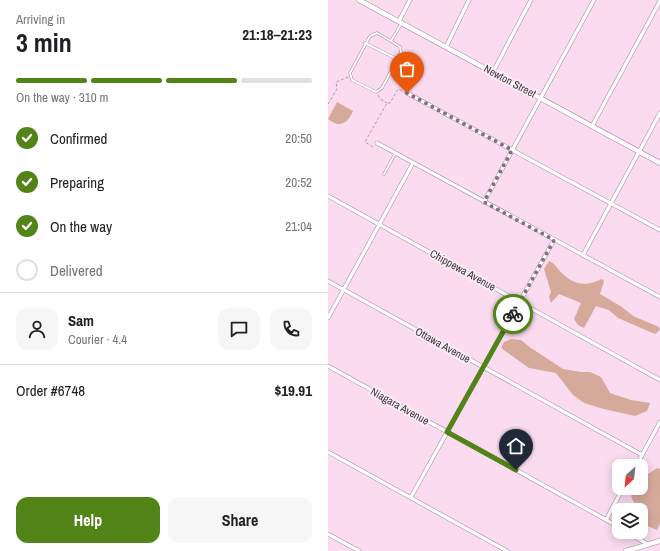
<!DOCTYPE html>
<meta charset="utf-8">
<style>
:root{--surface:#fff;--page:#f6f6f6;--text:#202124;--muted:#757577;--line:#e0e0e0;--accent:#528418}
body{margin:0;font-family:"Archivo Narrow",sans-serif;background:var(--page);color:var(--text);height:100vh;display:flex;flex-direction:column;font-size:15px;white-space:nowrap}
*{box-sizing:border-box;margin:0}
p{font-size:13px;color:var(--muted)}
.icon{flex:none;width:22px;height:22px;fill:none;stroke:currentColor;stroke-width:2;stroke-linecap:round;stroke-linejoin:round}
.map{position:relative;flex:1;overflow:hidden}
.details{display:flex;flex-direction:column;background:var(--surface);width:328px}
.details>*{flex:none}
.needle{width:26px;rotate:207deg}
.fabs{position:absolute;left:284px;top:459px;display:grid;gap:8px}
.fabs a{display:grid;place-items:center;width:36px;height:36px;border-radius:8px;background:var(--surface);box-shadow:0 2px 10px #0003;font-size:20px}
.pin{position:absolute;display:grid;place-items:center;width:34px;height:34px;color:#fff;margin:-41px -17px;border-radius:50% 50% 50% 0;rotate:-45deg;box-shadow:0 0 4px #0007}
.pin .icon{rotate:45deg}
.courier{position:absolute;display:grid;place-items:center;width:40px;height:40px;margin:-20px;border:3px solid #528418;border-radius:50%;background:#fff;color:#222;box-shadow:0 1px 5px #0007}
.summary em{font-style:normal;font-weight:700}
.summary div{display:flex;flex-direction:column-reverse}
.summary{display:flex;align-items:center;justify-content:space-between;height:68px;padding:0 16px}
h1{font-size:26px;font-weight:700;line-height:30px}
.bar{display:grid;grid-template-columns:repeat(4,1fr);gap:6px 4px;align-content:center;height:48px;padding:0 16px}
.bar i{height:5px;border-radius:3px;background:var(--line)}
.bar .current{background:var(--accent)}
.bar p{grid-column:span 4}
.line{display:flex;align-items:center;gap:10px;padding:0 16px;border-top:1px solid var(--line)}
.line div{flex:1}
.round{display:grid;place-items:center;flex:none;width:42px;height:42px;border-radius:12px;background:var(--page)}
ol{padding:0 16px;list-style:none}
li{display:flex;align-items:center;gap:12px;height:44px}
li p{margin-inline-start:auto}
li .icon{padding:4px;border-radius:50%;background:var(--accent);color:#fff;stroke-width:4}
li:last-child{color:var(--muted)}
li i{width:22px;height:22px;border:2px solid var(--line);border-radius:50%}
.primary-button{display:flex;gap:8px;margin-top:auto;padding:8px 16px}
.primary-button a{flex:1;height:46px;border-radius:12px;background:var(--accent);color:#fff;font-size:16px;font-weight:700;line-height:46px;text-align:center}
.primary-button a+a{background:var(--page);color:var(--text)}
main{display:flex;flex:1;min-height:0}
.map>svg:first-child{display:block}
</style>
<main>
<section class="details">
<div class="summary"><div><h1>3 min</h1><p>Arriving in</p></div><em>21:18–21:23</em></div>
<div class="bar"><i class="current"></i><i class="current"></i><i class="current"></i><i></i><p>On the way · 310 m</p></div>
<ol>
<li><svg class="icon" aria-label="check" viewBox="0 0 24 24"><path d="M5 12l5 5 9-10"/></svg>Confirmed<p>20:50</p></li>
<li><svg class="icon" aria-label="check" viewBox="0 0 24 24"><path d="M5 12l5 5 9-10"/></svg>Preparing<p>20:52</p></li>
<li><svg class="icon" aria-label="check" viewBox="0 0 24 24"><path d="M5 12l5 5 9-10"/></svg>On the way<p>21:04</p></li>
<li><i></i>Delivered</li>
</ol>
<div class="line" style="height:72px"><a class="round"><svg class="icon" aria-label="person" viewBox="0 0 24 24"><circle cx="12" cy="8" r="4"/><path d="M4 21q1-7 8-7t8 7"/></svg></a><div><b>Sam</b><p>Courier · 4.4</p></div><a class="round"><svg class="icon" aria-label="chat" viewBox="0 0 24 24"><path d="M4 5h16v11H9l-5 4z"/></svg></a><a class="round"><svg class="icon" aria-label="phone" viewBox="0 0 24 24"><path d="M5 4h4l2 5-3 2q2 4 5 5l2-3 5 2v4C11 20 4 13 5 4z"/></svg></a></div>
<div class="line" style="height:52px"><div>Order #6748</div><b>$19.91</b></div>
<div class="primary-button"><a>Help</a><a>Share</a></div>
</section>
<div class="map">
<svg width="332" height="551" viewBox="0 0 332 551">
<rect width="100%" height="100%" fill="#fadbf0"/>
<g fill="#d6aa9b">
<path d="M9 102 25 111C20 123 12 129 0 119Z"/>
<path d="M221 261C228 264 229 269 235 274 247 286 260 286 274 279L276 281 272 294 294 307 305 316 331 327 332 330 327 334 290 318 281 310 268 306 256 328 250 325 246 319 253 303 231 294 223 303 221 297 223 292 216 269Z"/>
<path d="M183 339 193 340 203 348 235 369 253 372H262L273 377 282 393 303 400 322 403 319 411 307 416 276 409 256 403 245 395 228 373 201 368 173 348 176 342Z"/>
<path d="M329 468 332 469V523L329 530 317 525 318 516C310 509 301 500 303 488H313V479Z"/>
</g>
<g fill="none" stroke-linecap="round" stroke-linejoin="round">
<defs>
<g id="service">
<path d="M63 41 72 47 73 52 54 88 48 92 24 80 22 73 42 36 49 33 63 41 73 24"/>
<path d="M37 43 69 59"/>
<path d="M56 174 67 154"/>
</g>
<g id="minor">
<path d="M71 21 82 0"/>
<path d="M118 47 141 0"/>
<path d="M165 72 203 0"/>
<path d="M79 93 332 230"/>
<path d="M264 126 332 1"/>
<path d="M49 143 332 297"/>
<path d="M0 196 332 380"/>
<path d="M156 202 266 0"/>
<path d="M255 255 332 113"/>
<path d="M0 281 314 455"/>
<path d="M0 318 85 163"/>
<path d="M0 366 291 527"/>
<path d="M0 452 179 551"/>
<path d="M308 466 332 422"/>
<path d="M83 497 226 240"/>
<path d="M278 520 295 488"/>
<path d="M299 532 319 544"/>
<path d="M0 534 31 551"/>
</g>
<g id="tertiary">
<path d="M31 0 332 163"/>
<path d="M298 551 332 541"/>
</g>
</defs>
<use href="#service" stroke="#a4889b" stroke-width="3"/>
<use href="#minor" stroke="#a4889b" stroke-width="4.5"/>
<use href="#tertiary" stroke="#a4889b" stroke-width="5.5"/>
<g stroke="#b29aaa" stroke-width="1" stroke-dasharray="3 2" stroke-linecap="butt">
<path d="M50 95 52 99 59 103"/>
<path d="M0 104 9 89 8 82 20 77"/>
<path d="M45 147 37 142 59 103H62L70 89 75 91"/>
</g>
<use href="#service" stroke="#fff" stroke-width="2"/>
<use href="#minor" stroke="#fff" stroke-width="3.5"/>
<use href="#tertiary" stroke="#fff" stroke-width="4.5"/>
</g>
<g fill="none" stroke-linecap="round" stroke-linejoin="round">
<path stroke="#82707c" stroke-width="4" stroke-dasharray="0 7.2" d="M79 93 184 150 156 202 226 240 185 314"/>
<path stroke="#528418" stroke-width="5" d="M185 314 119 432 188 470"/>
</g>
<g text-anchor="middle" stroke-width="3.5" stroke-linejoin="round" paint-order="stroke">
<g font-size="11" fill="#42363e" stroke="#fbeff7">
<text transform="translate(182 81) rotate(28)" y="4">Newton Street</text>
<text transform="translate(135 270) rotate(29)" y="4">Chippewa Avenue</text>
<text transform="translate(115 345) rotate(29)" y="4">Ottawa Avenue</text>
<text transform="translate(72 406) rotate(29)" y="4">Niagara Avenue</text>
</g>
</g>
</svg>
<div class="fabs">
<a><svg class="needle" viewBox="-14 -14 28 28"><path d="M0-13l5 13h-10z" fill="#e53935"/><path d="M0 13l5-13h-10z" fill="#757577"/></svg></a>
<a><svg class="icon" aria-label="layers" viewBox="0 0 24 24"><path d="M12 4l9 5-9 5-9-5zM3 14l9 5 9-5"/></svg></a>
</div>
<div class="pin" style="left:79px;top:93px;background:#ea580c"><svg class="icon" aria-label="bag" viewBox="0 0 24 24"><path d="M5 8h14l-1 12H6zM9 8a3 3 0 0 1 6 0"/></svg></div>
<div class="pin" style="left:188px;top:470px;background:#1f2937"><svg class="icon" aria-label="home" viewBox="0 0 24 24"><path d="M3 11l9-7 9 7M6 9v11h12V9"/></svg></div>
<div class="courier" style="left:185px;top:314px"><svg class="icon" aria-label="bike" viewBox="0 0 24 24"><circle cx="6" cy="16" r="4"/><circle cx="18" cy="16" r="4"/><path d="M6 16l4-8h5l3 8M10 8l3 8H6M13 5h3"/></svg></div>
</div>
</main>
